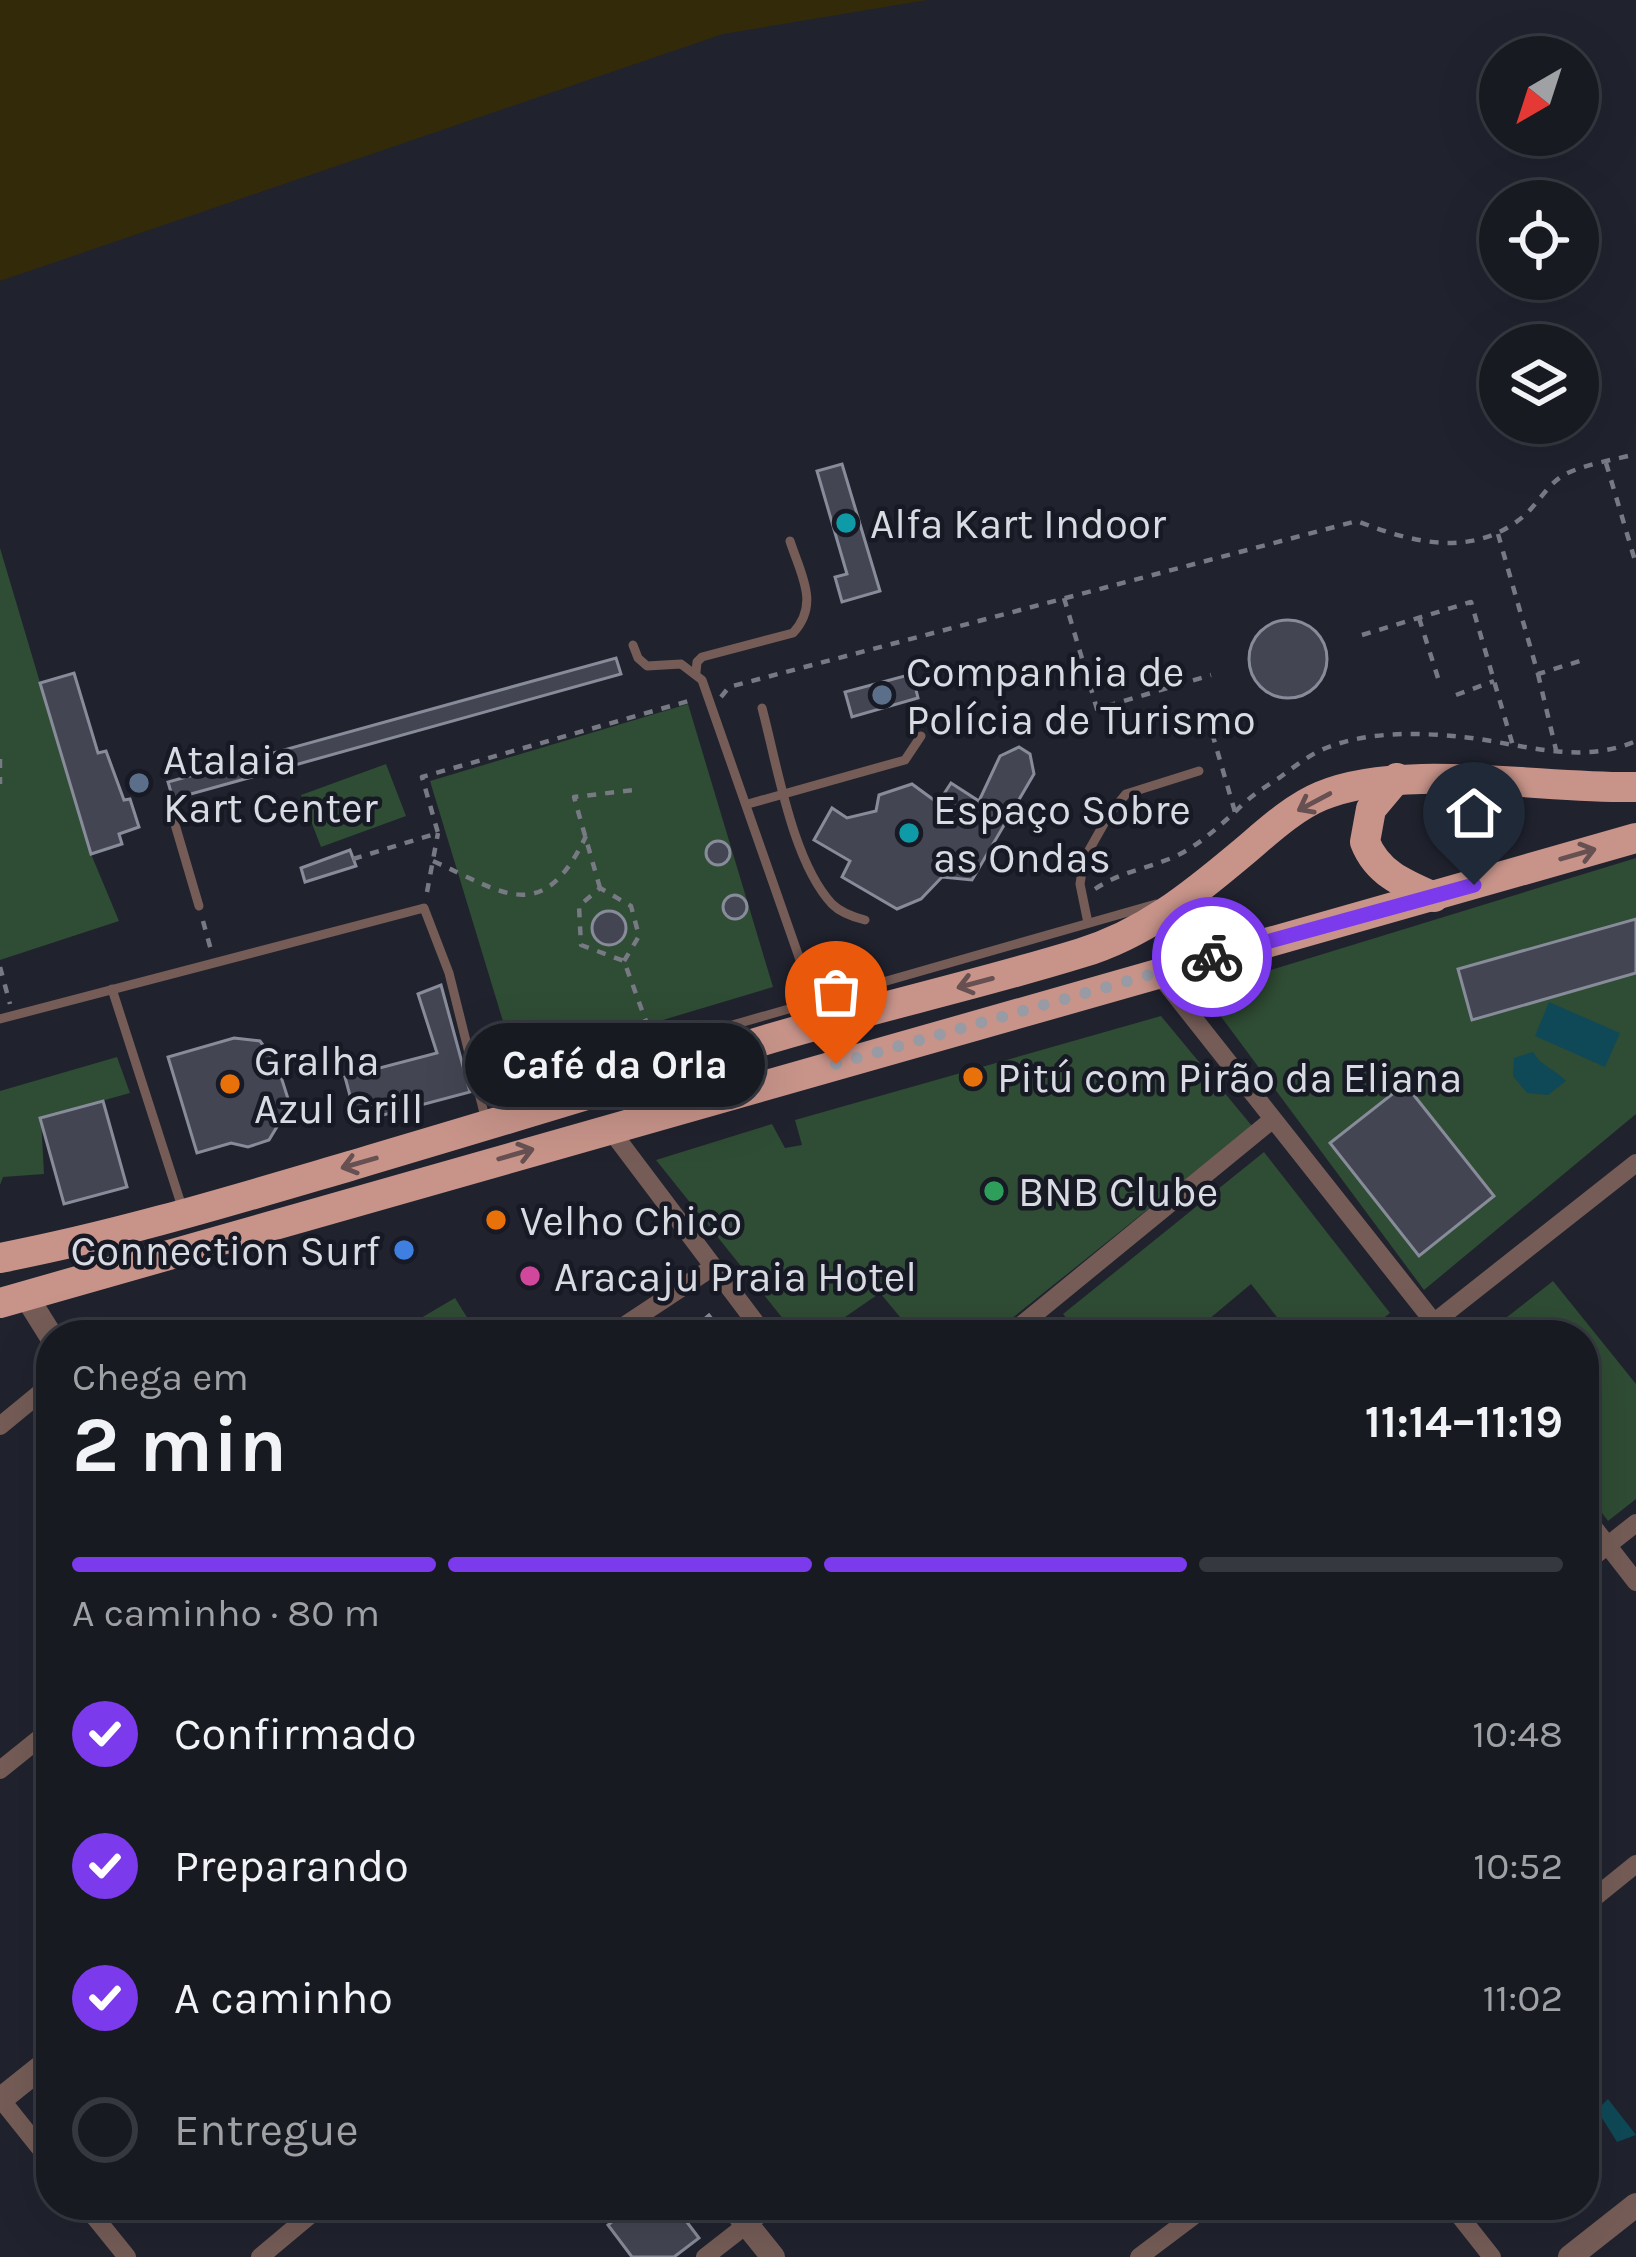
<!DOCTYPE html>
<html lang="pt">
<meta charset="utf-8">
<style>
:root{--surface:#181a22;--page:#25272f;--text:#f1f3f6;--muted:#9fa1a5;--line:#363840;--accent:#7c3aed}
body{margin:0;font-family:Karla,sans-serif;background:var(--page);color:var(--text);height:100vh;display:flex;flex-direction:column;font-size:45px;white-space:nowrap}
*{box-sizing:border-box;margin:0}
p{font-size:39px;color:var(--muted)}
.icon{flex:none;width:66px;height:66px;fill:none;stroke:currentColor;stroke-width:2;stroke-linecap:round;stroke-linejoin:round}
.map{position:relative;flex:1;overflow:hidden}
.side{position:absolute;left:36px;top:1320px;width:1563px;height:900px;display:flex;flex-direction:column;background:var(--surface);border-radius:48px;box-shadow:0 12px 48px #0002,0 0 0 3px var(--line)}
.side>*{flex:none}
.needle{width:78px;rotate:219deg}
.buttons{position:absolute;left:1479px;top:36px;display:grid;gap:24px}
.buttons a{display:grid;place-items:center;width:120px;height:120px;border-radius:50%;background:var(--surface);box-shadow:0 12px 48px #0002,0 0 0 3px var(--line);font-size:60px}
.pin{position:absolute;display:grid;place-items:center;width:102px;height:102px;color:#fff;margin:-123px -51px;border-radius:50% 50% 50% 0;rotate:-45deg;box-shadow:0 0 12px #0007}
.pin .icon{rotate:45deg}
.courier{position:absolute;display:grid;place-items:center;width:120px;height:120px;margin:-60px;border:9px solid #7c3aed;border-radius:50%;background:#fff;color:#222;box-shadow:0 3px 15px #0007}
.bubble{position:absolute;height:84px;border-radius:42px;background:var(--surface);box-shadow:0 12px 48px #0002,0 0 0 3px var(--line);font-size:39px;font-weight:700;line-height:84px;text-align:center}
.head em{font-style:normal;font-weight:700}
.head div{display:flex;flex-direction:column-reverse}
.head{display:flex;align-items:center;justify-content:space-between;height:204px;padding:0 36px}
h1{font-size:78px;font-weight:700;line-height:90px}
.bar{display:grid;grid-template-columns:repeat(4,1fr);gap:18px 12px;align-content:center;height:144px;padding:0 36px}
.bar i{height:15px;border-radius:9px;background:var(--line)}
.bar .on{background:var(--accent)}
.bar p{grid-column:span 4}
ol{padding:0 36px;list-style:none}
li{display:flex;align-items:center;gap:36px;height:132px}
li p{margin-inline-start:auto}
li .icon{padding:12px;border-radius:50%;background:var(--accent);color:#fff;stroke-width:4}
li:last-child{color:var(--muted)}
li i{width:66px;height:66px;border:6px solid var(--line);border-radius:50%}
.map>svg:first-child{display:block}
</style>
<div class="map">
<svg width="1636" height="2257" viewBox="0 0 1636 2257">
<rect width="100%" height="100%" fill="#20222e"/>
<g fill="#2f4c34">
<path d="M0 548 91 854 119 921 0 960Z"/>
<path d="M688 704 773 987 516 1064 430 781Z"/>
<path d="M386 764 406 816 321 847 301 795Z"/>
<path d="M1636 858V1114L1424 1290 1202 991Z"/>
<path d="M1161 1016 1252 1126 991 1335H915L880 1293 819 1335H796L656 1160 772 1124 785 1148 802 1145 795 1120Z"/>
<path d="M117 1057 130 1093 41 1118 44 1174 3 1177 0 1185V1091Z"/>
<path d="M1264 1152 1390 1313 1362 1335H1291L1251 1284 1190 1335H1080L1063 1314Z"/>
<path d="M1553 1281 1636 1384V1499L1608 1521 1584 1489V1335H1484Z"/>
<path d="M455 1298 478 1335H392Z"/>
</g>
<path fill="#322a09" d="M0 0H927L723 34 0 281Z"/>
<g fill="#0f4957">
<path d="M1549 1002 1620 1033 1605 1067 1535 1036Z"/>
<path d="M1533 1052C1542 1067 1555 1069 1566 1081L1548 1095 1527 1093 1513 1076 1514 1058Z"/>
<path d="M1608 2099 1636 2135 1617 2142 1597 2110Z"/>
</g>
<g fill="#434652" stroke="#888c9a" stroke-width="3">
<path d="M842 464 880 591 842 602 835 577 847 574 817 471Z"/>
<circle cx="1288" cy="659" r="39"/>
<path d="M616 658 621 674 173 799 168 782Z"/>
<path d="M74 673 98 753 106 751 124 800 130 799 139 827 119 834 122 844 91 854 40 683Z"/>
<path d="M912 674 918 698 852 717 845 692Z"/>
<path d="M1019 747 1030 754 1034 774 972 880 942 877 921 899 897 909 842 877 850 861 814 840 832 808 847 818 876 811 879 795 912 784 938 803 951 783 979 801 1000 756Z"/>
<circle cx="718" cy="853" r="12"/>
<path d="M350 850 356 866 305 882 301 868Z"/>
<circle cx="735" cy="907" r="12"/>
<circle cx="609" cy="928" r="17"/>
<path d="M1636 919V973L1472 1020 1458 969Z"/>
<path d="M441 985 470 1092 357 1122 345 1077 437 1053 418 994Z"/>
<path d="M234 1038 260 1041 277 1064 290 1105 269 1140 248 1147 231 1143 197 1153 168 1057Z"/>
<path d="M1405 1084 1494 1196 1419 1256 1330 1143Z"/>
<path d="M103 1101 127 1187 64 1204 40 1118Z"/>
<path d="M709 1315 725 1335H685Z"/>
<path d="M601 2205H674L699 2238 674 2257H632L608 2225 613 2221Z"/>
</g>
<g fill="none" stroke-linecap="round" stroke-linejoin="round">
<g stroke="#777983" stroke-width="4.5" stroke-dasharray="9 9" stroke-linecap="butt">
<path d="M1606 463 1636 564"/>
<path d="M1498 534 1538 674 1583 660"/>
<path d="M1064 598 1097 709 1211 675"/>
<path d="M1419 618 1438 678"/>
<path d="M1362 635 1471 602 1513 746"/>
<path d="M1538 674 1556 750"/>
<path d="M1456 695 1494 681"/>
<path d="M721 697 729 687 1357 521C1413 543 1474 559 1525 515 1538 503 1549 483 1564 475 1584 464 1614 460 1636 454"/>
<path d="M0 759V784"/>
<path d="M1235 812C1248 798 1263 788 1279 778 1291 769 1304 759 1317 752 1360 731 1416 732 1463 737 1520 743 1579 766 1636 741"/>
<path d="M353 859 438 833 422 777 692 700"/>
<path d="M433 861C503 892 542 928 586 836"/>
<path d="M600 888 574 797 634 790"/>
<path d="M1095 889C1120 872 1146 869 1174 857 1198 846 1216 829 1235 812L1210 726 1238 717"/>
<path d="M427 892 438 833"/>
<path d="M203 921 211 950"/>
<path d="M624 961 639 936 631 906 600 888 579 906 581 945 624 961 651 1035"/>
<path d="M0 967 10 1004"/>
</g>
<g stroke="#755c57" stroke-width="9">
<path d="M633 645 638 658 647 666 681 664 702 680 814 1000"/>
<path d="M696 672 697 662 702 657 793 633C820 604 801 575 790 541"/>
<path d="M762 708C777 764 792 861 832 904 841 913 853 917 865 920"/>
<path d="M748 804 905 760 921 736"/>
<path d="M174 821 199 906"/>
<path d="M1088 923 1080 884 1084 859 1110 813 1126 794 1199 771"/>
<path d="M112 989 182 1207"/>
<path d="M0 1019 424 908 449 973 486 1121"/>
<path d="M512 1107 554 1076 1156 904"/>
</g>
<g stroke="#755c57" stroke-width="18">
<path d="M1157 972 1444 1335"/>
<path d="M609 1128 765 1335"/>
<path d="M610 1335 713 1267"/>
<path d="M1009 1335 1272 1120"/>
<path d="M1418 1335 1636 1163"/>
<path d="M0 1426 51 1384"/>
<path d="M1584 1515 1636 1582"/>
<path d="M1584 1564 1636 1523"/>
<path d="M0 1770 51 1729"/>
<path d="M1584 1906 1636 1864"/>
<path d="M0 2098 51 2162"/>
<path d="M85 2205 127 2257"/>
<path d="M1451 2205 1492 2257"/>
<path d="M260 2257 322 2205"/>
<path d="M705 2257 772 2205"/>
<path d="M1139 2257 1208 2205"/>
</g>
<g stroke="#755c57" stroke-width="24">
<path d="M26 1296 51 1336"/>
<path d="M0 2100 51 2059"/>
<path d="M731 2205 773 2257"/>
<path d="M1570 2257 1636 2205"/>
</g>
<g stroke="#c8948a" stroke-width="30">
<path d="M1397 778 1371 809 1365 842C1377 873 1404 884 1434 897"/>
<path d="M0 1258C119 1235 234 1200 350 1166 484 1126 616 1087 749 1045 858 1011 971 987 1081 953 1144 934 1191 896 1241 854 1265 834 1292 808 1321 796 1401 762 1545 789 1636 787"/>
<path d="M0 1303 1636 838"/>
</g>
</g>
<defs><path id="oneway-shaft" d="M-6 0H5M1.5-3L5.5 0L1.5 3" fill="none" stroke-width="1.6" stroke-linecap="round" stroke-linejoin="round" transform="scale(3)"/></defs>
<g stroke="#675052">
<use href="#oneway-shaft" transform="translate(1314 802) rotate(152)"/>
<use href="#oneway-shaft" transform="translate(1578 854) rotate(-16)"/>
<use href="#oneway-shaft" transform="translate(975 983) rotate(165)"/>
<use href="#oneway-shaft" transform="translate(516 1154) rotate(-16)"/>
<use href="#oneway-shaft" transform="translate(359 1163) rotate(164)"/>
</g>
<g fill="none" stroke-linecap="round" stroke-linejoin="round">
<path stroke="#989aa4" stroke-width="12" stroke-dasharray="0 21.6" d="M836 1064 1212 957"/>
<path stroke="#7c3aed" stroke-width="15" d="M1212 957 1474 885"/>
</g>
<g fill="#0f9aa8" stroke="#171924" stroke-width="4.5">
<circle cx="846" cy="523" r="12"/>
<circle cx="909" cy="833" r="12"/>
</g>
<g fill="#5c6f8a" stroke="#171924" stroke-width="4.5">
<circle cx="882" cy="695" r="12"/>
<circle cx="139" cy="783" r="12"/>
</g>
<g fill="#e8710a" stroke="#171924" stroke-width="4.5">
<circle cx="973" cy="1077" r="12"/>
<circle cx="230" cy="1084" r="12"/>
<circle cx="496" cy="1220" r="12"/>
</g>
<circle fill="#2e9e5b" stroke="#171924" stroke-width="4.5" cx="994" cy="1191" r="12"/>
<circle fill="#3f7fe0" stroke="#171924" stroke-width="4.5" cx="404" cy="1250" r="12"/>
<circle fill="#d1479c" stroke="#171924" stroke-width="4.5" cx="530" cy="1276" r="12"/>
<g text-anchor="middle" stroke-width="9" stroke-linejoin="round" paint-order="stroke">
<g font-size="42" fill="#d9dbe3" stroke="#171924" text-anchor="start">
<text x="870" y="538">Alfa Kart Indoor</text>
<text x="906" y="686">Companhia de<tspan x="906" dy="48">Polícia de Turismo</tspan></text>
<text x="163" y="774">Atalaia<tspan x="163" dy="48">Kart Center</tspan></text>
<text x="933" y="824">Espaço Sobre<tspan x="933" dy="48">as Ondas</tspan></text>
<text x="254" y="1075">Gralha<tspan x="254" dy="48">Azul Grill</tspan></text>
<text x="997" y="1092">Pitú com Pirão da Eliana</text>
<text x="1018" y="1206">BNB Clube</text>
<text x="520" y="1235">Velho Chico</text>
<text x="380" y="1265" text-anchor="end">Connection Surf</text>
<text x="554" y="1291">Aracaju Praia Hotel</text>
</g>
</g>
</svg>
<div class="buttons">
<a><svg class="needle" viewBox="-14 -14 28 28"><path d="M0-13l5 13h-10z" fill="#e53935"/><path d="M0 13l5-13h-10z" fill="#9fa1a5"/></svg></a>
<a><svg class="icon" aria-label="locate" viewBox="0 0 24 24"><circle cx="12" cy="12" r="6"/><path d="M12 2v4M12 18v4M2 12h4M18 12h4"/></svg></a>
<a><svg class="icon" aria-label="layers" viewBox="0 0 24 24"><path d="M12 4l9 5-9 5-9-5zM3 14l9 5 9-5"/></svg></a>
</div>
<div class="pin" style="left:836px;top:1064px;background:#ea580c"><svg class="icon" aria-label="bag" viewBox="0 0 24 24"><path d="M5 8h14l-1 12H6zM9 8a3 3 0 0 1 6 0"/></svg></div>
<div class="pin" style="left:1474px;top:885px;background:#1f2937"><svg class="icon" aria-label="home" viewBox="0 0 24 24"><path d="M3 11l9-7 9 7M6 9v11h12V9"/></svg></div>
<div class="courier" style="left:1212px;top:957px"><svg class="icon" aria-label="bike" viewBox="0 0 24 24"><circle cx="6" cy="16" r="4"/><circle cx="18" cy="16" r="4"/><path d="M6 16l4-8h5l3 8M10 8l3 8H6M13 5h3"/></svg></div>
<div class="bubble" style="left:465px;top:1023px;width:300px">Café da Orla</div>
<section class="side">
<div class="head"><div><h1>2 min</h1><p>Chega em</p></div><em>11:14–11:19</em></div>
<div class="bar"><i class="on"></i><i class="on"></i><i class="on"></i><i></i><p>A caminho · 80 m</p></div>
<ol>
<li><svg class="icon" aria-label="check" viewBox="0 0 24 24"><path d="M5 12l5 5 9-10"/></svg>Confirmado<p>10:48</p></li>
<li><svg class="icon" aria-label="check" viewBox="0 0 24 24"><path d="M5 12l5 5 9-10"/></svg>Preparando<p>10:52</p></li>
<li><svg class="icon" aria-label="check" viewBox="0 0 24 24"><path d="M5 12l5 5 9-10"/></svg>A caminho<p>11:02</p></li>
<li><i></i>Entregue</li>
</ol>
</section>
</div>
